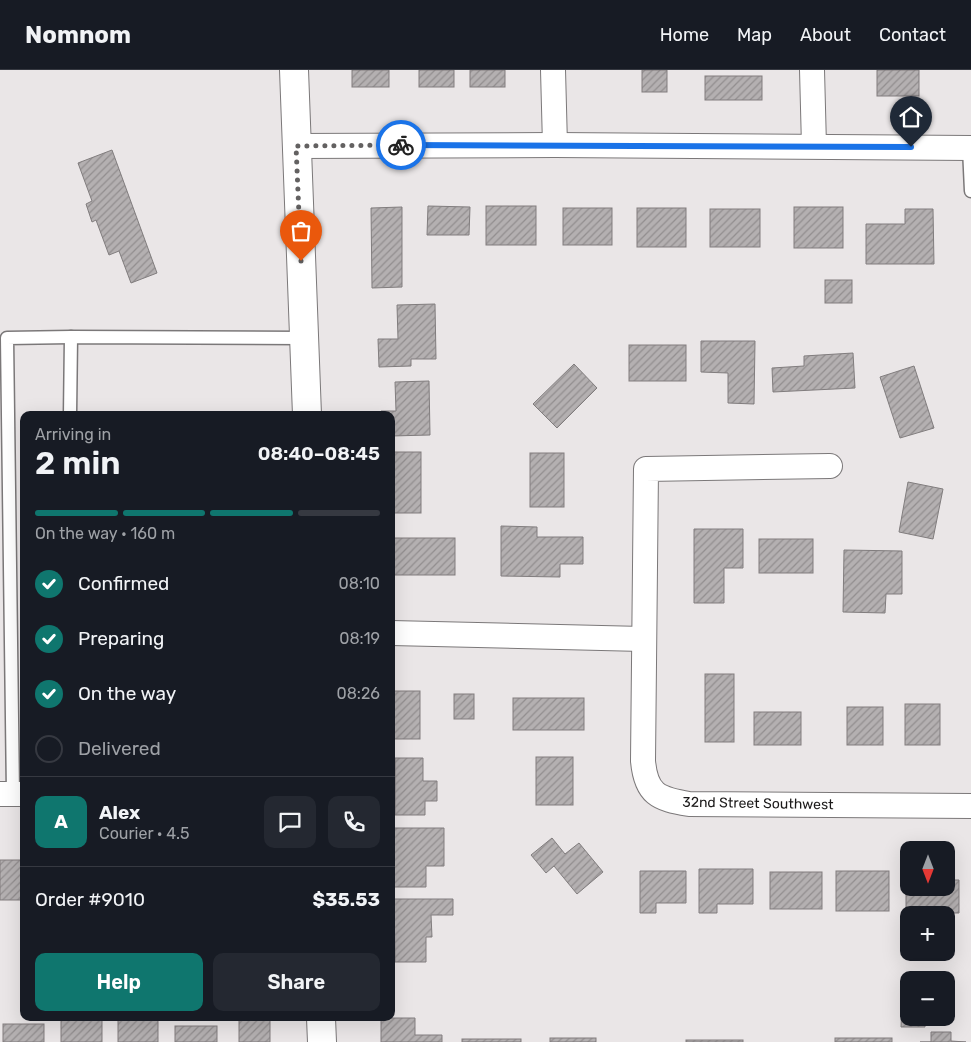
<!DOCTYPE html>
<meta charset="utf-8">
<style>
:root{--surface:#171b24;--page:#242831;--text:#f1f3f6;--muted:#9ea1a6;--line:#363941;--accent:#0f766e}
body{margin:0;font-family:Rubik,sans-serif;background:var(--page);color:var(--text);height:100vh;display:flex;flex-direction:column;font-size:19px;white-space:nowrap}
*{box-sizing:border-box;margin:0}
p{font-size:16px;color:var(--muted)}
.icon{flex:none;width:28px;height:28px;fill:none;stroke:currentColor;stroke-width:2;stroke-linecap:round;stroke-linejoin:round}
.map{position:relative;flex:1;overflow:hidden}
.drawer{position:absolute;left:20px;top:341px;width:375px;height:610px;display:flex;flex-direction:column;background:var(--surface);border-radius:10px;box-shadow:0 5px 20px #0002}
.drawer>*{flex:none}
.needle{width:32px;rotate:180deg}
.buttons{position:absolute;left:900px;top:771px;display:grid;gap:10px}
.buttons a{display:grid;place-items:center;width:55px;height:55px;border-radius:10px;background:var(--surface);box-shadow:0 5px 20px #0002;font-size:25px}
.pin{position:absolute;display:grid;place-items:center;width:42px;height:42px;color:#fff;margin:-51px -21px;border-radius:50% 50% 50% 0;rotate:-45deg;box-shadow:0 0 5px #0007}
.pin .icon{rotate:45deg}
.courier{position:absolute;display:grid;place-items:center;width:50px;height:50px;margin:-25px;border:4px solid #1a73e8;border-radius:50%;background:#fff;color:#222;box-shadow:0 1px 6px #0007}
.head em{font-style:normal;font-weight:600}
.head div{display:flex;flex-direction:column-reverse}
.head{display:flex;align-items:center;justify-content:space-between;height:85px;padding:0 15px}
h1{font-size:32px;font-weight:600;line-height:38px}
.bar{display:grid;grid-template-columns:repeat(4,1fr);gap:8px 5px;align-content:center;height:60px;padding:0 15px}
.bar i{height:6px;border-radius:4px;background:var(--line)}
.bar .selected{background:var(--accent)}
.bar p{grid-column:span 4}
.line{display:flex;align-items:center;gap:12px;padding:0 15px;border-top:1px solid var(--line)}
.line div{flex:1}
.round{display:grid;place-items:center;flex:none;width:52px;height:52px;border-radius:10px;background:var(--page)}
ol{padding:0 15px;list-style:none}
li{display:flex;align-items:center;gap:15px;height:55px}
li p{margin-inline-start:auto}
li .icon{padding:5px;border-radius:50%;background:var(--accent);color:#fff;stroke-width:4}
li:last-child{color:var(--muted)}
li i{width:28px;height:28px;border:2px solid var(--line);border-radius:50%}
.cta{display:flex;gap:10px;margin-top:auto;padding:10px 15px}
.cta a{flex:1;height:58px;border-radius:10px;background:var(--accent);color:#fff;font-size:20px;font-weight:600;line-height:58px;text-align:center}
.cta a+a{background:var(--page);color:var(--text)}
header{display:flex;align-items:center;gap:30px;box-sizing:border-box;height:70px;padding:0 25px;background:var(--surface);border-bottom:1px solid var(--line)}
header strong{font-size:24px}
nav{display:flex;gap:28px;margin-inline-start:auto;font-size:18px}
.map>svg:first-child{display:block}
</style>
<header>
<strong>Nomnom</strong>
<nav><a>Home</a><a>Map</a><a>About</a><a>Contact</a></nav>
</header>
<div class="map">
<svg width="971" height="972" viewBox="0 0 971 972">
<defs>
<pattern id="building-hatch" width="6" height="6" patternUnits="userSpaceOnUse" patternTransform="scale(1.25)"><rect width="6" height="6" fill="#b4b0b1"/><path d="M-1 1l2-2M0 6l6-6M5 7l2-2" fill="none" stroke="#928e8f"/></pattern>
</defs>
<rect width="100%" height="100%" fill="#eae6e7"/>
<g fill="url(#building-hatch)" stroke="#817d7e">
<rect x="352" y="0" width="37" height="17"/>
<rect x="419" y="0" width="35" height="17"/>
<rect x="470" y="0" width="35" height="17"/>
<rect x="642" y="0" width="25" height="22"/>
<rect x="877" y="0" width="42" height="26"/>
<rect x="705" y="6" width="57" height="24"/>
<path d="M112 80 157 203 131 213 119 181 109 185 96 150 92 152 86 134 92 131 78 93Z"/>
<path d="M428 136 470 137 469 165H427Z"/>
<rect x="486" y="136" width="50" height="39"/>
<path d="M402 137V217L372 218 371 138Z"/>
<rect x="794" y="137" width="49" height="41"/>
<rect x="563" y="138" width="49" height="37"/>
<rect x="637" y="138" width="49" height="39"/>
<rect x="710" y="139" width="50" height="38"/>
<path d="M905 139H933L934 194H866V154H905Z"/>
<rect x="825" y="210" width="27" height="23"/>
<path d="M435 234 436 289H411V296L379 297 378 269H398L397 235Z"/>
<path d="M701 271H755L754 334 728 333V303L701 302Z"/>
<rect x="629" y="275" width="57" height="36"/>
<path d="M853 283 855 318 773 322 772 298 804 296V286Z"/>
<path d="M574 294 597 318 557 358 533 334Z"/>
<path d="M914 296 934 358 900 368 880 307Z"/>
<path d="M429 311 430 365 391 366V345H381V341H396L395 312Z"/>
<rect x="391" y="382" width="30" height="61"/>
<rect x="530" y="383" width="34" height="54"/>
<path d="M908 412 943 419 933 469 899 462Z"/>
<path d="M501 456 537 457V467H583V494H560V507L501 506Z"/>
<path d="M694 459H743V498H724V533H694Z"/>
<rect x="391" y="468" width="64" height="37"/>
<rect x="759" y="469" width="54" height="34"/>
<path d="M844 480 902 481V524H886L885 543 843 542Z"/>
<rect x="705" y="604" width="29" height="68"/>
<rect x="391" y="621" width="29" height="48"/>
<rect x="454" y="624" width="20" height="25"/>
<rect x="513" y="628" width="71" height="32"/>
<rect x="905" y="634" width="35" height="41"/>
<rect x="847" y="637" width="36" height="38"/>
<rect x="754" y="642" width="47" height="33"/>
<rect x="536" y="687" width="37" height="48"/>
<path d="M395 688H423V711H437V731H425V745H395Z"/>
<path d="M393 758H444V796H426V817H393Z"/>
<path d="M552 768 565 784 579 773 603 802 577 824 554 796 546 803 531 785Z"/>
<rect x="0" y="790" width="24" height="40"/>
<path d="M699 799H753V834H717V843H699Z"/>
<path d="M906 799H909V818H946V810H959V843H906Z"/>
<path d="M640 801H686V833H656V843H640Z"/>
<rect x="836" y="801" width="53" height="40"/>
<rect x="770" y="802" width="52" height="37"/>
<path d="M394 829H453V845H431L432 867H426V892H395Z"/>
<path d="M902 934H909V948H925V957H901Z"/>
<rect x="61" y="948" width="41" height="24"/>
<rect x="118" y="948" width="40" height="24"/>
<rect x="239" y="948" width="31" height="24"/>
<path d="M381 948H415V965H442V972H381Z"/>
<rect x="3" y="954" width="41" height="18"/>
<rect x="175" y="956" width="42" height="16"/>
<path d="M931 962H951V971L966 972H920H931Z"/>
<rect x="550" y="968" width="46" height="4"/>
<rect x="835" y="968" width="57" height="4"/>
<rect x="462" y="969" width="59" height="3"/>
<rect x="686" y="970" width="57" height="2"/>
</g>
<g fill="none" stroke-linecap="round" stroke-linejoin="round">
<defs>
<g id="lane">
<path d="M969 78 971 121"/>
<path d="M70 345 71 267 304 268"/>
<path d="M13 724 7 268 71 267"/>
</g>
<g id="street">
<path d="M553 0 555 75"/>
<path d="M812 0 814 76"/>
<path d="M296 76 555 75 971 78"/>
<path d="M830 396 646 399 643 691C646 724 658 729 689 734L971 736"/>
<path d="M391 563 643 569"/>
<path d="M0 724H24"/>
</g>
<g id="secondary">
<path d="M294 0 307 345"/>
<path d="M321 948 322 972"/>
</g>
</defs>
<use href="#lane" stroke="#7b7879" stroke-width="15"/>
<use href="#street" stroke="#7b7879" stroke-width="26"/>
<use href="#secondary" stroke="#7b7879" stroke-width="30"/>
<use href="#lane" stroke="#fff" stroke-width="12"/>
<use href="#street" stroke="#fff" stroke-width="24"/>
<use href="#secondary" stroke="#fff" stroke-width="28"/>
</g>
<g fill="none" stroke-linecap="round" stroke-linejoin="round">
<path stroke="#636161" stroke-width="5" stroke-dasharray="0 9" d="M301 191 296 76 401 75"/>
<path stroke="#1a73e8" stroke-width="6" d="M401 75 911 77"/>
</g>
<g text-anchor="middle" stroke-width="4" stroke-linejoin="round" paint-order="stroke">
<g font-size="14" fill="#1b1919" stroke="#fff">
<text transform="translate(758 733) rotate(1)" y="5">32nd Street Southwest</text>
</g>
</g>
</svg>
<div class="buttons">
<a><svg class="needle" viewBox="-14 -14 28 28"><path d="M0-13l5 13h-10z" fill="#e53935"/><path d="M0 13l5-13h-10z" fill="#9ea1a6"/></svg></a>
<a>+</a>
<a>−</a>
</div>
<div class="pin" style="left:301px;top:191px;background:#ea580c"><svg class="icon" aria-label="bag" viewBox="0 0 24 24"><path d="M5 8h14l-1 12H6zM9 8a3 3 0 0 1 6 0"/></svg></div>
<div class="pin" style="left:911px;top:77px;background:#1f2937"><svg class="icon" aria-label="home" viewBox="0 0 24 24"><path d="M3 11l9-7 9 7M6 9v11h12V9"/></svg></div>
<div class="courier" style="left:401px;top:75px"><svg class="icon" aria-label="bike" viewBox="0 0 24 24"><circle cx="6" cy="16" r="4"/><circle cx="18" cy="16" r="4"/><path d="M6 16l4-8h5l3 8M10 8l3 8H6M13 5h3"/></svg></div>
<section class="drawer">
<div class="head"><div><h1>2 min</h1><p>Arriving in</p></div><em>08:40–08:45</em></div>
<div class="bar"><i class="selected"></i><i class="selected"></i><i class="selected"></i><i></i><p>On the way · 160 m</p></div>
<ol>
<li><svg class="icon" aria-label="check" viewBox="0 0 24 24"><path d="M5 12l5 5 9-10"/></svg>Confirmed<p>08:10</p></li>
<li><svg class="icon" aria-label="check" viewBox="0 0 24 24"><path d="M5 12l5 5 9-10"/></svg>Preparing<p>08:19</p></li>
<li><svg class="icon" aria-label="check" viewBox="0 0 24 24"><path d="M5 12l5 5 9-10"/></svg>On the way<p>08:26</p></li>
<li><i></i>Delivered</li>
</ol>
<div class="line" style="height:90px"><b class="round" style="background:var(--accent);color:#fff">A</b><div><b>Alex</b><p>Courier · 4.5</p></div><a class="round"><svg class="icon" aria-label="chat" viewBox="0 0 24 24"><path d="M4 5h16v11H9l-5 4z"/></svg></a><a class="round"><svg class="icon" aria-label="phone" viewBox="0 0 24 24"><path d="M5 4h4l2 5-3 2q2 4 5 5l2-3 5 2v4C11 20 4 13 5 4z"/></svg></a></div>
<div class="line" style="height:65px"><div>Order #9010</div><b>$35.53</b></div>
<div class="cta"><a>Help</a><a>Share</a></div>
</section>
</div>
